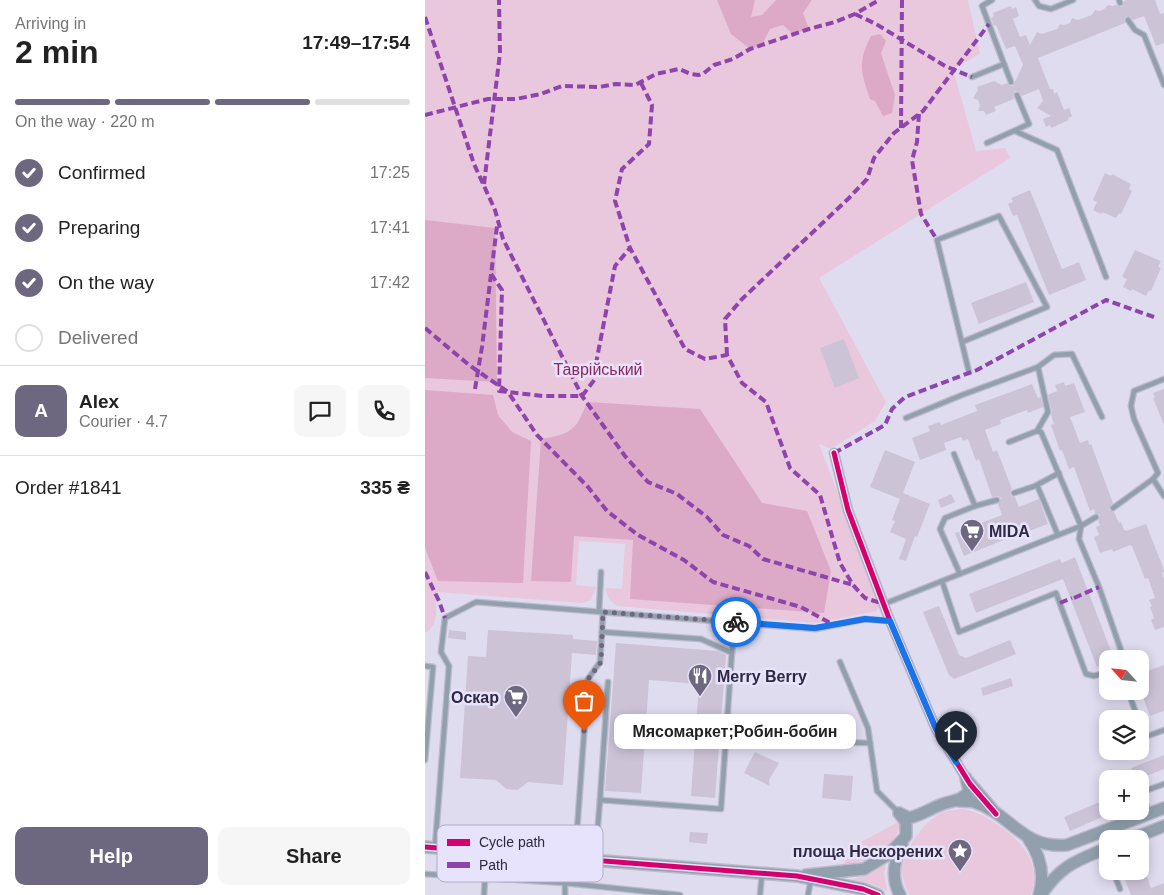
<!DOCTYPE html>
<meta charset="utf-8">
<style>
:root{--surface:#fff;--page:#f6f6f6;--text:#222;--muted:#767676;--line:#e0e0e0;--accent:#6d687f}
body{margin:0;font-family:Helvetica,sans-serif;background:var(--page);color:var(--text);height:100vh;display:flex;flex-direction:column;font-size:19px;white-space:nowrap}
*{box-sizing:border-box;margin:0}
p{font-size:16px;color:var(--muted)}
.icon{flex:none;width:28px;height:28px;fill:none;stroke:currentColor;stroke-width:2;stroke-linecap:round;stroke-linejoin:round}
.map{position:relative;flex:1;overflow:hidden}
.details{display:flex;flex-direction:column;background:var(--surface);width:425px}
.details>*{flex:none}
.needle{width:32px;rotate:297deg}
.fabs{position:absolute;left:674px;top:650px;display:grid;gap:10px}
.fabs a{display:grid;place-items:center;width:50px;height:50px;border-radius:10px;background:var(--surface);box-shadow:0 2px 12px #0003;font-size:25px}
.pin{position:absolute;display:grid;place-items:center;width:42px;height:42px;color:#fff;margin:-51px -21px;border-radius:50% 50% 50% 0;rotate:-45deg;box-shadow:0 0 5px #0007}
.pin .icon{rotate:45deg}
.courier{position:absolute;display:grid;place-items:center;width:50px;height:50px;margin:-25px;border:4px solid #1a73e8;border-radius:50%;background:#fff;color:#222;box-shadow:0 1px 6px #0007}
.bubble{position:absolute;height:35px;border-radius:10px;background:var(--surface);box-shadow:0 2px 12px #0003;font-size:16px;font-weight:700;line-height:35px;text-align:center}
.overview em{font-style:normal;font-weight:700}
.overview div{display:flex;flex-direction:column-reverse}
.overview{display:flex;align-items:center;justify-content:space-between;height:85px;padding:0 15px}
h1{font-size:32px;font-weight:700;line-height:38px}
.bar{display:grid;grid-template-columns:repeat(4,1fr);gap:8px 5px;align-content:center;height:60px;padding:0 15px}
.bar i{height:6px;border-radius:4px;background:var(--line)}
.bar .on{background:var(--accent)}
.bar p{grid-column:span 4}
.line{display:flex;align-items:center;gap:12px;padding:0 15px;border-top:1px solid var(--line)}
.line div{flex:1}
.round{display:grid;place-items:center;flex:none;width:52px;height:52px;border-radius:10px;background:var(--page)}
ol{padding:0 15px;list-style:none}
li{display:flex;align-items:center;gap:15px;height:55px}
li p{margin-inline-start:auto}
li .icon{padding:5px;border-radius:50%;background:var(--accent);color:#fff;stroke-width:4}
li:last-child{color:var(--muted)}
li i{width:28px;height:28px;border:2px solid var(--line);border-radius:50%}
.cta{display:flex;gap:10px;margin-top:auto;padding:10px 15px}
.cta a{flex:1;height:58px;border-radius:10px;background:var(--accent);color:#fff;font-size:20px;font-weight:700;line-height:58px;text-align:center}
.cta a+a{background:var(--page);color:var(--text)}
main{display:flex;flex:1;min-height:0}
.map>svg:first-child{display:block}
</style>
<main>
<section class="details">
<div class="overview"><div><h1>2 min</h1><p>Arriving in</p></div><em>17:49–17:54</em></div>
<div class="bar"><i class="on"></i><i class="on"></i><i class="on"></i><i></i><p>On the way · 220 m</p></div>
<ol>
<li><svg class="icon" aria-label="check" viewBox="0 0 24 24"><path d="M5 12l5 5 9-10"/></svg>Confirmed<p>17:25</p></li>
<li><svg class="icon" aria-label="check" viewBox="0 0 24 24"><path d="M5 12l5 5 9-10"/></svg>Preparing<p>17:41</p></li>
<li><svg class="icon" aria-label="check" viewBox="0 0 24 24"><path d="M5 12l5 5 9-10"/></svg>On the way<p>17:42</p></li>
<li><i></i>Delivered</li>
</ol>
<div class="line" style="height:90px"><b class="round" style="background:var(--accent);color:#fff">A</b><div><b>Alex</b><p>Courier · 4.7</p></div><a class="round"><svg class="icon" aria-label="chat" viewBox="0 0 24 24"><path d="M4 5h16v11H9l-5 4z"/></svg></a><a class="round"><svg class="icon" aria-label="phone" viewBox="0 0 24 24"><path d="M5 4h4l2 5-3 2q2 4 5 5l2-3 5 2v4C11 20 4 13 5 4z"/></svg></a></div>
<div class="line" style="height:65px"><div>Order #1841</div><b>335 ₴</b></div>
<div class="cta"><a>Help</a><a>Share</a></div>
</section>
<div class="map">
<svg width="739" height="895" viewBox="0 0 739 895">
<rect width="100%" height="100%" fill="#e0dcf0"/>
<g fill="#e9c7dc">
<path d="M0 0H543L555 54 528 69 551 151 580 148 585 158 394 278 461 402 450 421 406 449 394 444 455 603 452 611 391 623 192 606C185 601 182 597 181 588L197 589 200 544 154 541 151 585 171 587 166 600 158 603 11 592C10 606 15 625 0 633Z"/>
<path d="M538 809C553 812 563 818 576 827 599 844 616 864 606 895H485C480 886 477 878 477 868 479 849 500 820 518 812 524 810 531 810 538 809Z"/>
<path d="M475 821 476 823C470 847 443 864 418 864L438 841Z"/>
<path d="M461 864 459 873 462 891 448 884 427 880 446 873Z"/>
</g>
<g fill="#dcaac7">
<path d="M292 0H330L326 17 337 15 351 0H387L378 13 384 29 368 34 358 25 345 29 337 45 325 49 306 34Z"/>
<path d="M455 34 461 41 456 53 470 95 467 113 458 116 450 101 445 99C436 71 432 64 446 36Z"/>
<path d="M0 220 70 228 72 382 0 378Z"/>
<path d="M0 390 68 395 73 415 87 432 106 441 98 583 13 581 0 548Z"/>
<path d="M162 402 275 409 337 503 382 511 406 571 399 613 205 599 208 540 149 536 146 582 106 581 116 439C146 434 151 431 162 402Z"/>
</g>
<g fill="#ccc3d7">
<path d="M702 0H730L735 14 739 13V43L731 46 719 16 708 20 705 17 702 16 699 19 700 23 613 58 625 89H628L629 94 632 92 639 110 644 108 647 116 643 118 644 120 626 128 625 125 621 127 618 119 626 116 612 108 618 101 614 89 597 96 594 92 590 91 588 95 589 99 569 107 571 111 561 115 559 111H553L555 106 553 100 548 98 553 90 552 87 569 81 577 85 582 83 585 86H588L598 65 590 46 581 49 571 25 569 26 566 18 569 16 568 13 586 6 587 9 591 7 594 16 588 19 595 37 601 35 605 45 612 32 617 34 632 29 635 24 639 25 645 23 647 18 653 20 667 15 670 10 675 11 679 9 683 5 687 6 691 5 697 7 699 1Z"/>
<path d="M680 173 686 176 687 174 706 184 704 189 707 191 696 214 694 213 691 218 677 212 676 214 668 210 672 202 668 200Z"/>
<path d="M605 190 637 269 654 262 661 280 624 295 592 215 588 216 583 204 588 202 586 198Z"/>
<path d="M710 250 736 261 733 267 736 268 726 291 724 290 721 296 707 289 706 291 698 287 702 279 697 277Z"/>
<path d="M601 282 609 302 554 324 546 303Z"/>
<path d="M419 339 434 378 410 388 395 348Z"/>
<path d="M639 382 640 386 649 383 660 412 645 417 655 443 663 440 664 445 666 444 688 503 685 506 684 510 689 512 694 523 696 522 699 530H700L701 531 721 524 739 570V572L737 573 739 579V627L730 630 726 620 729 618 725 607 727 606 724 600 730 598 723 578 720 579 707 546 705 545 688 552 687 549 675 553 669 537 674 535 671 527 675 525 673 521 675 515 670 513 669 509 665 511 649 467 644 469 637 450 635 451 626 425 629 424 626 415 627 411 623 395 632 391 630 385Z"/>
<path d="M607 384 613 398 616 397 618 407 603 413 602 410 575 420 576 424 560 430 568 452 572 450 587 489 585 492 586 496 590 497 594 507 614 499 623 524 596 534 597 536 587 540 586 537 539 556 530 533 577 515 573 504 576 498 573 496 567 497 554 459 551 461 543 439 538 441 536 437 519 443 521 450 495 460 487 438 505 431 503 426 515 422 516 425 552 411 550 405Z"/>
<path d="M739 389V425L728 398H730L728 393Z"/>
<path d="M460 450 490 462 478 493 505 504 492 537 490 536 481 561 474 559 481 539 465 532 470 521 467 520 475 499 445 487Z"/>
<path d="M526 494 530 502 516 508 513 500Z"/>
<path d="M650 557 689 659H682V663L672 667 638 579 551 613 544 594 635 559 637 563Z"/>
<path d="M514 606 534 655 541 658 585 640 591 654 529 679 524 675 498 612Z"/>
<path d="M24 630 41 632V640L23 638Z"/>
<path d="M63 630 148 635V639L172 641 171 655 147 653 138 785 103 782 93 790 81 789 71 780 35 778 43 656 61 657Z"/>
<path d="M191 643 293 651 301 655 290 798 266 796 274 684 224 680 216 793 180 791Z"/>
<path d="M739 665V711L725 716 715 690V686L721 683 717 673Z"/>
<path d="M586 678 588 686 558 696 556 688Z"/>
<rect x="381" y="715" width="15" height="10"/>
<path d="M330 752 354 763 344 780 345 786 319 773Z"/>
<path d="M739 755V769L714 779H710L706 768Z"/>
<path d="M399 774 428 776 426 801 397 798Z"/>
<path d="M682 799V815L645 831 639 817Z"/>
<path d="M265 832 283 833 282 844 264 842Z"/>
<path d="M719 869 726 888 739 883V895H706L699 877Z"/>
</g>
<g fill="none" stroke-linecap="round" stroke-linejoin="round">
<defs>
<g id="service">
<path d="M610 0 614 6 626 9 648 0"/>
<path d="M694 0 695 3"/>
<path d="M703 20 710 30 719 35 739 85"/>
<path d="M579 64 586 82"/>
<path d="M547 77 579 64 557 6 567 0"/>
<path d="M590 131 632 150 681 277"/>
<path d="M562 143 604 124 592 95"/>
<path d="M537 342 622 307 574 216 512 240 544 372"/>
<path d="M613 367 629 355 647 354 677 417"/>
<path d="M481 418 537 395 613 367 623 412 612 431"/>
<path d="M584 442 612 431 616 432 656 526 654 539 674 587 699 659"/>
<path d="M529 454 550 506 520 518 515 529 535 574"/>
<path d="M728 479 733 473 709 419 706 406 709 391 739 379"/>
<path d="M612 485 633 535"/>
<path d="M589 493 610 486 634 473"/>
<path d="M550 506 572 500"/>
<path d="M688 508 728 479 739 496"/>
<path d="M517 581 534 632 631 593 661 674 669 676 682 672"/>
<path d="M459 604 656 526 671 517"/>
<path d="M174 612 176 572"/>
<path d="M177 632 276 639 307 653"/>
<path d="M415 662 443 728 452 791 473 812"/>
<path d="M0 666 8 667 0 760"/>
<path d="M703 691 713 719"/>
<path d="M715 723 720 737 739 730"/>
<path d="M404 742 445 743"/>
<path d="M175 800 183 682"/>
<path d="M724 813 717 792 739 784"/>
<path d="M10 847 24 666 16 652 20 618 51 602 390 629 440 619 464 621"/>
<path d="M150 858 163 679 175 662 178 612"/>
<path d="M170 860 175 800 296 809 309 622"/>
<path d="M688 871 695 889"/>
<path d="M0 874 140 883 255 895"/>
<path d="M59 895 60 878"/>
<path d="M140 895V883"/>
<path d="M335 895 337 874"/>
<path d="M383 895 386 879"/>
</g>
<path id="minor" d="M409 453 423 510 465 621 511 729 541 778"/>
<g id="tertiary">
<path d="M543 781 568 810"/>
<path d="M534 801C538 801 544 801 549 802 587 814 596 849 642 845L739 808"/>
<path d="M474 813 484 818C498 814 503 810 515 805 527 800 536 802 544 791L541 778"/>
<path d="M603 838C615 855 620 875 614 895"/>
<path d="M706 839 739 826"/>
<path d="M0 847 372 876 438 889 453 895"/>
<path d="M381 875 439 869 464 854 481 836V822L474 813"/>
<path d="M475 895C466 879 469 860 477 844"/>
<path d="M616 895C636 865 651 861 682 848"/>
</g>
</defs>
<use href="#service" stroke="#bdbacc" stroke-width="7"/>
<use href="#minor" stroke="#bdbacc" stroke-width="11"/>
<use href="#tertiary" stroke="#bdbacc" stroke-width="14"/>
<use href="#service" stroke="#92a0ae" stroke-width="4.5"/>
<use href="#minor" stroke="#92a0ae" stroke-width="9"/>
<use href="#tertiary" stroke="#92a0ae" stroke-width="11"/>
<g stroke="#8e44ad" stroke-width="4" stroke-dasharray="8 4" stroke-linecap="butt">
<path d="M430 14 451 24 520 66 547 77"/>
<path d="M0 17 49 164 70 210 78 239 157 396 200 456 223 482 252 494 282 517 298 535 324 546 338 559 428 585"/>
<path d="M216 83 227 105 224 144 197 169 190 201 205 248 260 349 280 359 302 355 317 383 341 402 365 468 395 495 415 563 428 585 440 598 459 604"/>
<path d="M494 114 492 142 487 160 496 214 512 240"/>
<path d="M0 115 63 99H91L116 94 137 86 174 87 191 84 210 85 231 74 254 69 266 74 274 75 279 73 289 65 308 59 325 49 384 29 410 22 430 14 454 0"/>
<path d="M476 128 477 0"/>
<path d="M59 184 75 53 74 0"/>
<path d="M66 274 77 290 74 391 118 396H157"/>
<path d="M0 328 44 365 83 392 112 435 163 487 182 511 213 535 259 560 288 582 376 607 409 625"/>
<path d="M302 355 300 319 317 299 424 198 442 179 449 158 469 133 498 111 564 24"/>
<path d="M50 389 57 347 72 226"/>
<path d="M157 396 170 379 172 358 190 266 205 248"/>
<path d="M409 453 460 425 467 409 480 397 552 370 681 300 729 317"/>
<path d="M0 572 14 601 20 618"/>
<path d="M649 598 674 587"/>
<path d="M635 603 647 598"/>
</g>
<defs>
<g id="cycleway">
<path d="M409 453 423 510 465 621 511 729 545 784 571 814"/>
<path d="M0 847 372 876 438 889 453 895"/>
</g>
</defs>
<use href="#cycleway" stroke="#e7e3fc" stroke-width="8"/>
<use href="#cycleway" stroke="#d6006c" stroke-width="5"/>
</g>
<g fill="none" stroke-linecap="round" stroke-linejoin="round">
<path stroke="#6d687f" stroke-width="5" stroke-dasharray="0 9" d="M159 731 163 679 176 662 178 612 311 622"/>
<path stroke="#1a73e8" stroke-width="6" d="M311 622 390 628 440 619 465 621 511 729 531 762"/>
</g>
<defs>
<symbol id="supermarket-pin" viewBox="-11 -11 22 30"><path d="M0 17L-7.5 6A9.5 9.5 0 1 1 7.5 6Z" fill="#6d687f" stroke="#e7e3fc"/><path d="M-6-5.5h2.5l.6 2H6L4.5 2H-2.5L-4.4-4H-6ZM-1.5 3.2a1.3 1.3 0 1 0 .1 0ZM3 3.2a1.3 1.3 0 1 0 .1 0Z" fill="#fff"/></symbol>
<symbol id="restaurant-pin" viewBox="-11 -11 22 30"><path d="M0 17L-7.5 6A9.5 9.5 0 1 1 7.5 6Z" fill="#6d687f" stroke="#e7e3fc"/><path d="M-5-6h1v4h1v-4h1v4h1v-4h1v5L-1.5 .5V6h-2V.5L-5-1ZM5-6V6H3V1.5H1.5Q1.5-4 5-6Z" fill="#fff"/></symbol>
<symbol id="sight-pin" viewBox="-11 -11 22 30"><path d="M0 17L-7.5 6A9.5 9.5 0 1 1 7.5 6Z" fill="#6d687f" stroke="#e7e3fc"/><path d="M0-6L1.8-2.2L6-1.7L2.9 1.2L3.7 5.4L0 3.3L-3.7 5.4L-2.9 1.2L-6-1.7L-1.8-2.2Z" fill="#fff"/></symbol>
</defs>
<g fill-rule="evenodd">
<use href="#supermarket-pin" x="533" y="517" width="28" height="38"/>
<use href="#restaurant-pin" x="261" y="662" width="28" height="38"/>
<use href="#supermarket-pin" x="77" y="683" width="28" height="38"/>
<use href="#sight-pin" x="521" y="837" width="28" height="38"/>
</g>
<g text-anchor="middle" stroke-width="5" stroke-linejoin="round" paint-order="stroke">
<g font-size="16" fill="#8d275b" stroke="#e7e3fc">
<text x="173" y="375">Таврійський</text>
</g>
<g font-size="16" font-weight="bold" fill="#2f2a42" stroke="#e7e3fc" text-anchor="start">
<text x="564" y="537">MIDA</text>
<text x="292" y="682">Merry Berry</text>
<text x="74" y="703" text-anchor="end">Оскар</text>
<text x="518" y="857" text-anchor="end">площа Нескорених</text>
</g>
</g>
<rect x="12" y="825" width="166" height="57" rx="8" fill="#e7e3fc" stroke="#b0acc4" stroke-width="1"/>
<rect x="22" y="839" width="23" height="7" fill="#d6006c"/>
<rect x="22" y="862" width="23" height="6" fill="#8e44ad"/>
<g font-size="14" fill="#2f2a42">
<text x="54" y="847">Cycle path</text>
<text x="54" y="870">Path</text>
</g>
</svg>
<div class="fabs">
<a><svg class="needle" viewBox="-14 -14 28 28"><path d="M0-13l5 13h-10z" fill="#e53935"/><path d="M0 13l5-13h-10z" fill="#767676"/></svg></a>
<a><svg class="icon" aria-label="layers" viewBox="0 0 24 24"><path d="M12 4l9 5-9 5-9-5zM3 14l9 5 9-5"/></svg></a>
<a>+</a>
<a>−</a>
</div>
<div class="pin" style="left:159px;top:731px;background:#ea580c"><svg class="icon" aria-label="bag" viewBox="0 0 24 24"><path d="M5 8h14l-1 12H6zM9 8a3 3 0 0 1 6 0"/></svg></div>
<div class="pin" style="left:531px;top:762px;background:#1f2937"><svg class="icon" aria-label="home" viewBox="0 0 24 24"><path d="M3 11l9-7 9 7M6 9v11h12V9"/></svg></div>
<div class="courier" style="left:311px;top:622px"><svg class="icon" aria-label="bike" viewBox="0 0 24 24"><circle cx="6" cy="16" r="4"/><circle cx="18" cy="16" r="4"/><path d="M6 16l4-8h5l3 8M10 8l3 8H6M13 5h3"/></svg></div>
<div class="bubble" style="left:189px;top:714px;width:242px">Мясомаркет;Робин-бобин</div>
</div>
</main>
